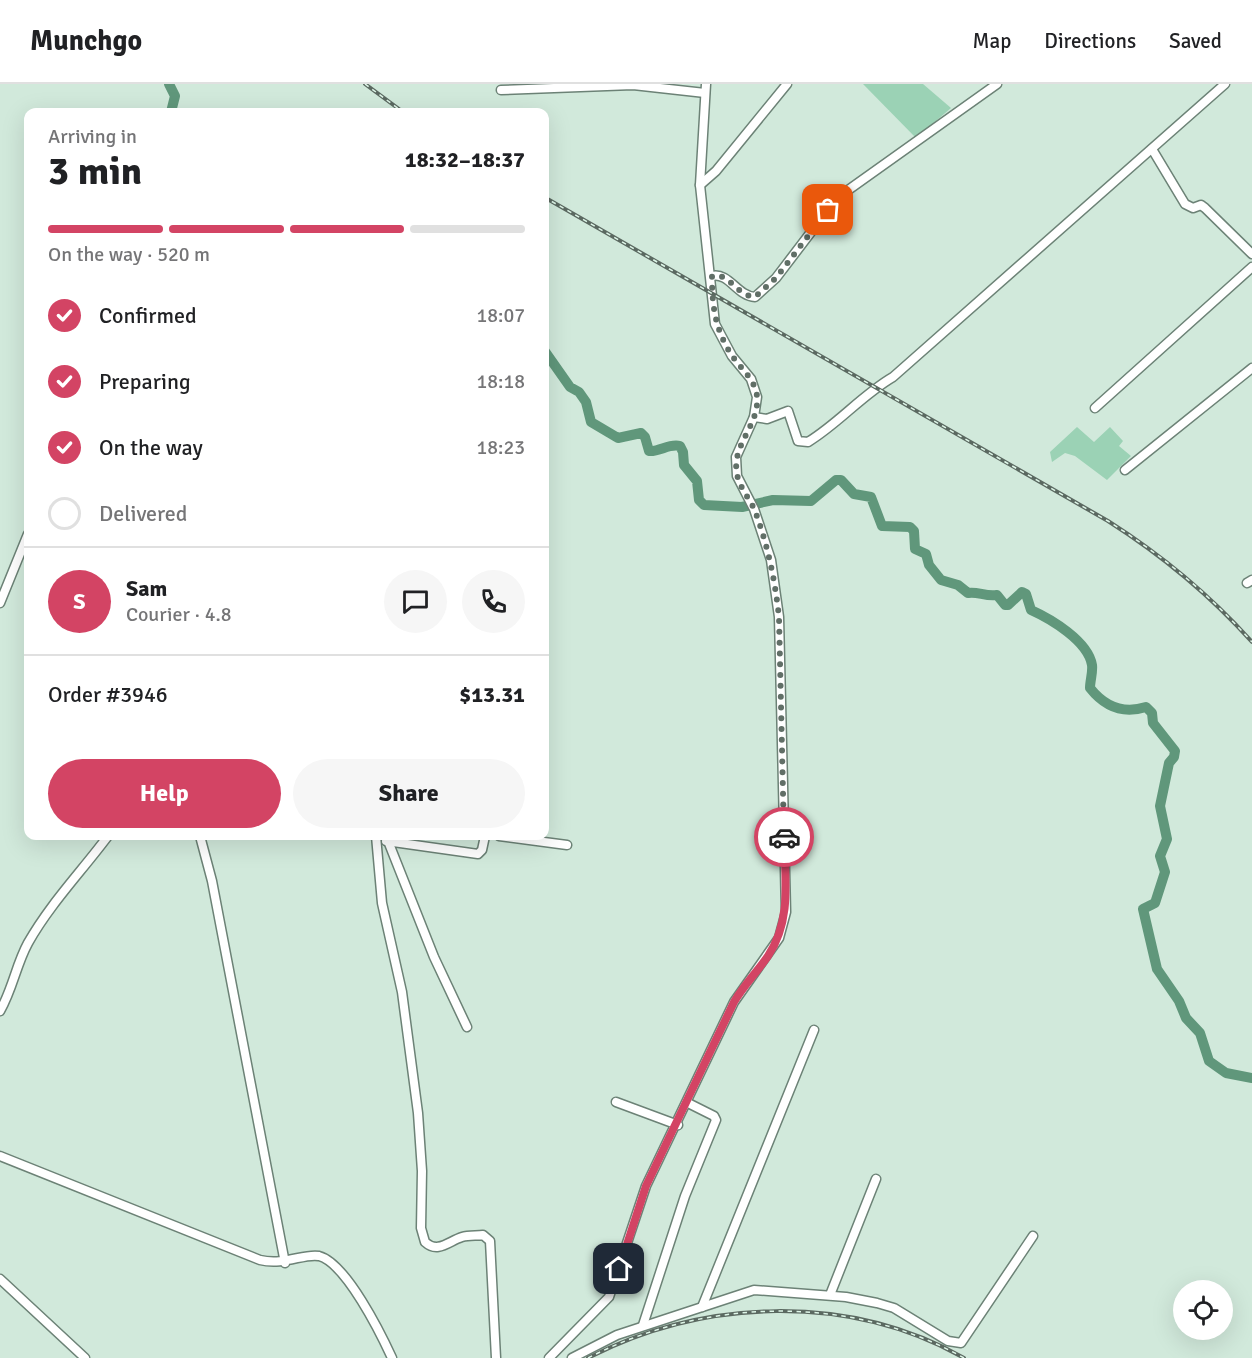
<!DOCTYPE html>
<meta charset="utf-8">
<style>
:root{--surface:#fff;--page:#f6f6f6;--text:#202124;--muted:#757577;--line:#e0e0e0;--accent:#d34464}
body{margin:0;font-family:Signika,sans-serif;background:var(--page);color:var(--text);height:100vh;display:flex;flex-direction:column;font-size:22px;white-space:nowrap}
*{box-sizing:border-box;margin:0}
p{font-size:20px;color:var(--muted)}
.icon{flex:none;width:33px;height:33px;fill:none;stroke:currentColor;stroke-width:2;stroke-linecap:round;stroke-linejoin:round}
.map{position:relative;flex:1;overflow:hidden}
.panel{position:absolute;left:24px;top:24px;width:525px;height:732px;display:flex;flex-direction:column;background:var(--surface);border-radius:12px;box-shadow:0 6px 24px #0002}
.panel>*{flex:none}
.tools{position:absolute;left:1173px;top:1196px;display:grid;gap:12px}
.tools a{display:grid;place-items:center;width:60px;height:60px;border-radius:50%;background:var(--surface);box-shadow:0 6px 24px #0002;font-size:30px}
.pin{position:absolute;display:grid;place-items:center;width:51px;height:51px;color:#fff;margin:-26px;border-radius:12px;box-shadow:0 3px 9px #0006}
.courier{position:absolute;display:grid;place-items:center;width:60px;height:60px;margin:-30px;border:4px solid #d34464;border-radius:50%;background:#fff;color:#222;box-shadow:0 2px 8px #0007}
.headline em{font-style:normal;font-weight:700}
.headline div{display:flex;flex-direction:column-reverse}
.headline{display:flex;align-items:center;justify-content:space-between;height:102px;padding:0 24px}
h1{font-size:39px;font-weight:700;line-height:45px}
.bar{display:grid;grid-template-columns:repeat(4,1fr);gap:9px 6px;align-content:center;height:72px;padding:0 24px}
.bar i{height:8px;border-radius:4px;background:var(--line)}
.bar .on{background:var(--accent)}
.bar p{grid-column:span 4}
.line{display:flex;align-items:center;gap:15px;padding:0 24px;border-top:2px solid var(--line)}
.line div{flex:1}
.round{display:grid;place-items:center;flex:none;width:63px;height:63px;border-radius:32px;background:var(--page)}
ol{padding:0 24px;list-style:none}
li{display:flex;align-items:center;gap:18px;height:66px}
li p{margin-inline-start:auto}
li .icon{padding:6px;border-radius:50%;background:var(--accent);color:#fff;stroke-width:4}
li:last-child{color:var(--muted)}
li i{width:33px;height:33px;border:3px solid var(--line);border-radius:50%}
.button{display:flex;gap:12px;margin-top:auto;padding:12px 24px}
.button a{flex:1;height:69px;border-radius:36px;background:var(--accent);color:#fff;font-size:24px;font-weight:700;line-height:69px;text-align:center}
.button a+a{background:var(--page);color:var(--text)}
header{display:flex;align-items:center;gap:36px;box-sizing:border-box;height:84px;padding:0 30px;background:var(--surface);border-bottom:2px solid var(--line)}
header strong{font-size:28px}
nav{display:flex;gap:33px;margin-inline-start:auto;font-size:21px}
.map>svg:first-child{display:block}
</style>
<header>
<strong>Munchgo</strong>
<nav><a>Map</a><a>Directions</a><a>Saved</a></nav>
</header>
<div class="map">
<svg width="1252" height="1274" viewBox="0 0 1252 1274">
<rect width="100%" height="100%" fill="#d1e9db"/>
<g fill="#9bd2b5">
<path d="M863 0H923L951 24 916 54Z"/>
<path d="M1077 343 1094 358 1110 343 1123 357 1119 362 1131 372 1107 396 1075 372 1065 369 1052 378 1050 368Z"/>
</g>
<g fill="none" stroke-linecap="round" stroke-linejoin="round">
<g stroke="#60977b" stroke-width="10">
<path d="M169 0 175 12 171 28"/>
<path d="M544 266 570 303 579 308 586 318 591 338 618 354 641 349 645 353 649 367C660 368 669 359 680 362L683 368 684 381 697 397 699 416 704 421 742 423 773 416 811 417 836 396H841L854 410 871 413 882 442 910 443 914 447 915 465 926 470 929 481 941 496 958 501 968 509C977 507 986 513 997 511L1005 521H1008L1022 508 1026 510 1031 526C1051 535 1088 557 1092 581 1093 588 1090 597 1090 604 1105 623 1124 630 1146 623L1152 629 1153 639 1175 667 1174 673 1169 679 1160 722 1167 755 1160 772 1165 788 1155 819 1143 825 1157 885 1179 917 1186 934 1200 949 1209 977 1226 989 1252 994"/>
</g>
<defs>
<g id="minor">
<path d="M501 6 633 1 705 9"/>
<path d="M1152 65 1185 120 1193 124 1201 121 1205 124 1252 170"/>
<path d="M700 101 716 87 787 0"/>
<path d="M712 192C729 188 737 212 755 213L776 194 837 114 997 0"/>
<path d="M1095 324 1252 183"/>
<path d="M754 333 767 335 788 327 798 357 808 358C839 339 862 311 893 293L1225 0"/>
<path d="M1125 386 1252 284"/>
<path d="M1247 499 1252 496"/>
<path d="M0 519 28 450"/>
<path d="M200 752 212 797 285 1179"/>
<path d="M376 752 382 819 402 908 418 1029 422 1087 421 1144 425 1158C438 1170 449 1157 462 1153 469 1151 477 1152 483 1151L490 1157 496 1274"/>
<path d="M499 752 567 761"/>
<path d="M386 757 478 770 482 766 485 752"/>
<path d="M388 757 434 873 467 943"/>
<path d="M0 927C13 904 16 881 28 859 50 820 81 788 108 752"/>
<path d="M616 1018 678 1041"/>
<path d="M0 1072 260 1176C284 1182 304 1169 319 1172 346 1179 381 1250 392 1274"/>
<path d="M0 1195 85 1274"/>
<path d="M830 1211 876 1095"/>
<path d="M702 1223 814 946"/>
<path d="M643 1241 685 1112 716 1036 714 1032 688 1019"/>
<path d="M549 1274 609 1213 646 1102 734 918 779 854 786 828 779 533 771 476 754 425 737 392 736 373 754 333 757 313 751 295 732 272 715 240 700 101 706 0"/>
<path d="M572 1274 617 1251 754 1206 846 1213 877 1219 894 1224 948 1257 961 1259 1033 1152"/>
</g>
</defs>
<use href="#minor" stroke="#6c8276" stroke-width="11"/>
<use href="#minor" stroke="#fff" stroke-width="8"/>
<defs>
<g id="rail">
<path d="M365 0 403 28"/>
<path d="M544 113 1108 437C1163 472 1209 510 1252 558"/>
<path d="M588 1274C704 1214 849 1209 964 1274"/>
</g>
</defs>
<use href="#rail" stroke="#5b6961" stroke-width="4"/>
<use href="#rail" stroke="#def6e8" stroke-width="1.5" stroke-dasharray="4.5" stroke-linecap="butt"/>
</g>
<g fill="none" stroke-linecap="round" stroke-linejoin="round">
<path stroke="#616f67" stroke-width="6" stroke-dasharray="0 10.8" d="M784 753 779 533C775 496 768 462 755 427 750 415 739 403 737 390 731 361 760 341 757 312 755 295 740 284 731 270 715 245 712 222 712 192 729 188 737 212 755 213L776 194 828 126"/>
<path stroke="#d34464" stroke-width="8" d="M619 1185 646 1102 734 918C744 901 757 888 768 872 792 836 785 795 784 753"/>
</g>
</svg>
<div class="tools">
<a><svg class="icon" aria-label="locate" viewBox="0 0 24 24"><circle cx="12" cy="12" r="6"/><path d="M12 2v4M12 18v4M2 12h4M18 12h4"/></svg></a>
</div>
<div class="pin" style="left:828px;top:126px;background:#ea580c"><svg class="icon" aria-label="bag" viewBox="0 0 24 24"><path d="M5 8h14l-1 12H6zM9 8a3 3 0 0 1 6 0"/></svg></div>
<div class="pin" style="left:619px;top:1185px;background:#1f2937"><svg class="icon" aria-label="home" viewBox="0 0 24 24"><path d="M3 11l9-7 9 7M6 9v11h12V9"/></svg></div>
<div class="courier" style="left:784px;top:753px"><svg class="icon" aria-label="car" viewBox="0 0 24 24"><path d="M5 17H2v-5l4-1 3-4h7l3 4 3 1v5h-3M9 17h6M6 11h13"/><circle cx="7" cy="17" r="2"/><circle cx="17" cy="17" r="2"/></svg></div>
<section class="panel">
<div class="headline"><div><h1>3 min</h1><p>Arriving in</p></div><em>18:32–18:37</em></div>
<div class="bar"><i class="on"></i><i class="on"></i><i class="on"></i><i></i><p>On the way · 520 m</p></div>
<ol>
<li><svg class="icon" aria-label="check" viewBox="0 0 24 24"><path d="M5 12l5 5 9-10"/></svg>Confirmed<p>18:07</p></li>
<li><svg class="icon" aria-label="check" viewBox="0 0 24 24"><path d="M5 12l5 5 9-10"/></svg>Preparing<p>18:18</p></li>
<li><svg class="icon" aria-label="check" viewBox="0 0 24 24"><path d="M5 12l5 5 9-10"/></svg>On the way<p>18:23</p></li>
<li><i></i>Delivered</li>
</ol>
<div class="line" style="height:108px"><b class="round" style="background:var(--accent);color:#fff">S</b><div><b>Sam</b><p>Courier · 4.8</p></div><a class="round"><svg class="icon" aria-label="chat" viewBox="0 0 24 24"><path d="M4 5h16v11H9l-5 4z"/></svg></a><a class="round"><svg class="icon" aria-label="phone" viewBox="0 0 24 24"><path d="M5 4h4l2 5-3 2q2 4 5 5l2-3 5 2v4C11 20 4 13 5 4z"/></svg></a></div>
<div class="line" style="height:78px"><div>Order #3946</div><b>$13.31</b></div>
<div class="button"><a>Help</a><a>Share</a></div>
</section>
</div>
